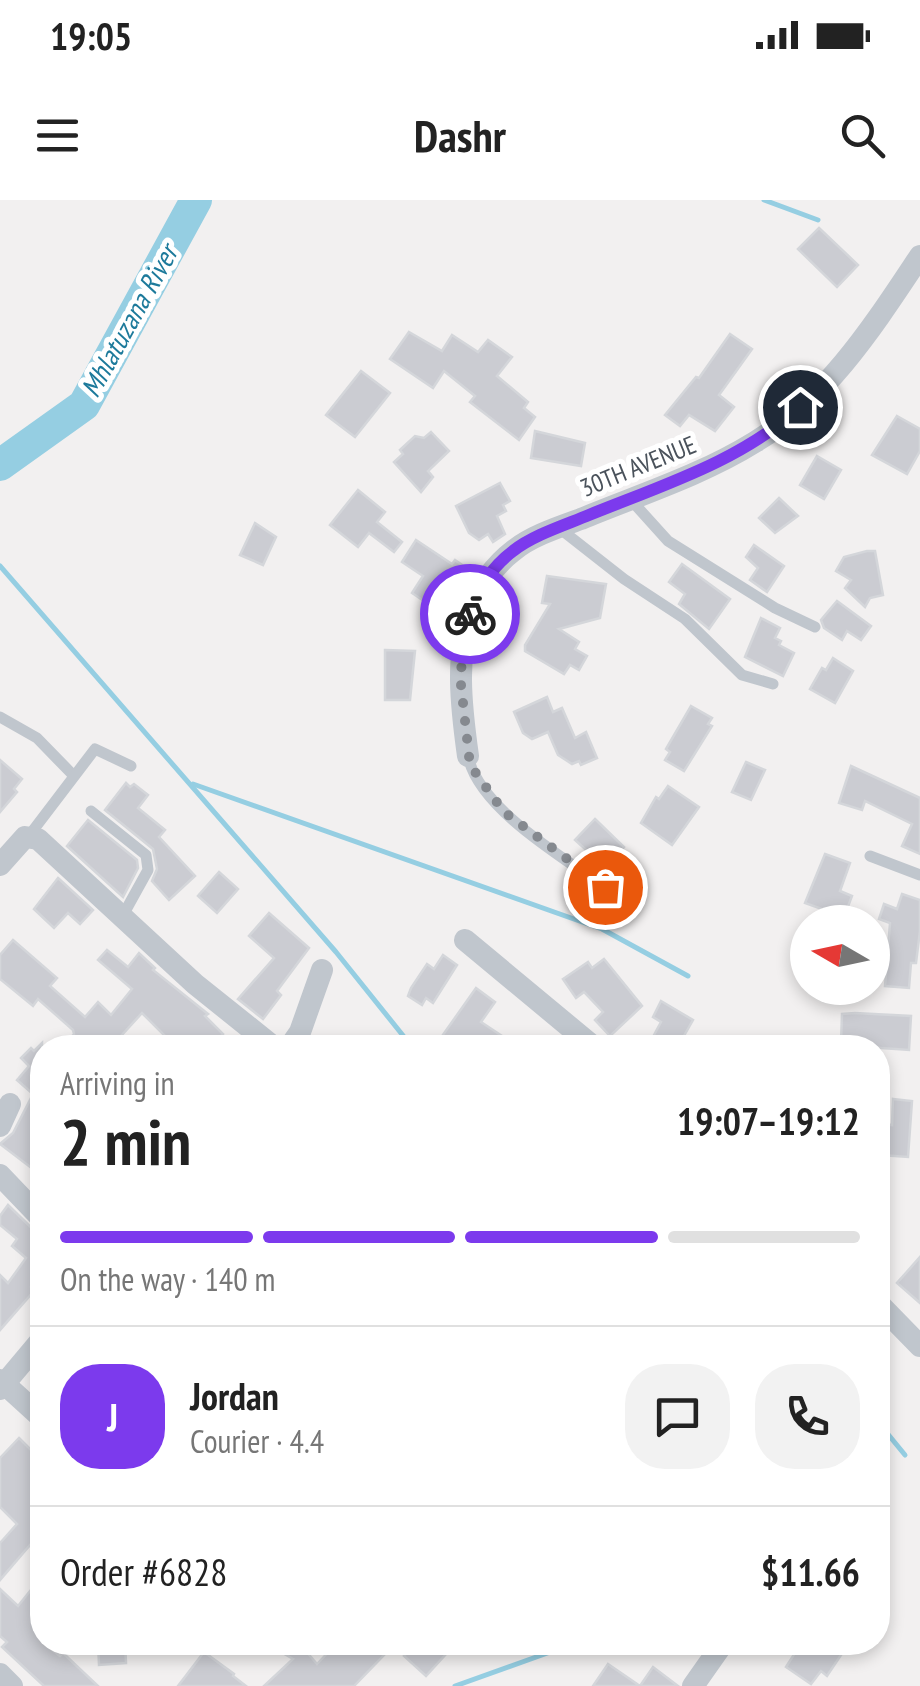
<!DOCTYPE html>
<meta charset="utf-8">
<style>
:root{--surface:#fff;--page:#f2f2f2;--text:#222;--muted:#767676;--line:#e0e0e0;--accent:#7c3aed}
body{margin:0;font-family:"PT Sans Narrow",sans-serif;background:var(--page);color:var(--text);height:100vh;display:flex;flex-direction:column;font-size:38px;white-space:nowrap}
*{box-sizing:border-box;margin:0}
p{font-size:32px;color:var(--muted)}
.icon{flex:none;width:55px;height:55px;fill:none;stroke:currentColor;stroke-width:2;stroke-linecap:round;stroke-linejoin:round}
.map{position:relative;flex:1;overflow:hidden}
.details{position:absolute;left:30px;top:835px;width:860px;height:620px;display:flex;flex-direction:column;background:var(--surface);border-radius:40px;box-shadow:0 5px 15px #0003}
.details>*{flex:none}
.needle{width:65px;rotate:279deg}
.tools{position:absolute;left:790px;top:705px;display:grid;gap:20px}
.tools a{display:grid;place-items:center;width:100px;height:100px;border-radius:50%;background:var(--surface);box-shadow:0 5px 15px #0003;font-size:50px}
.pin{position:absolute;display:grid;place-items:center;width:85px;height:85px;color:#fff;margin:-42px;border:5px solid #fff;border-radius:50%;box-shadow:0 2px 10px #0007}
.courier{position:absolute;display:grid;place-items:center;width:100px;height:100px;margin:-50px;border:8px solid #7c3aed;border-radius:50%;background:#fff;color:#222;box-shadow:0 2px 12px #0007}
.headline em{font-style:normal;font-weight:600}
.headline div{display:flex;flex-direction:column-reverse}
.headline{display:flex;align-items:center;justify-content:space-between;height:170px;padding:0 30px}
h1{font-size:65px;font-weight:600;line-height:75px}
.bar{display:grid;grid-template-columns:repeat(4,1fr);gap:15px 10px;align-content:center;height:120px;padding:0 30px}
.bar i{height:12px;border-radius:8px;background:var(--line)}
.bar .on{background:var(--accent)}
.bar p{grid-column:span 4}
.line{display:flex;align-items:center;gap:25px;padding:0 30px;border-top:2px solid var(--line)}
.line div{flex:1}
.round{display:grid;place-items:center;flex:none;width:105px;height:105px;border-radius:40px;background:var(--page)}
.status{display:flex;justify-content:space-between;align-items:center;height:70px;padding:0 50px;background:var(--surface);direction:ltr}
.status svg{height:28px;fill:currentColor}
header{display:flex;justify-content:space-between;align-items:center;height:130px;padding:0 30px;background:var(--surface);font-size:45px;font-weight:600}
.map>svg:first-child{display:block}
</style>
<div class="status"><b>19:05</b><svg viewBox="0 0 49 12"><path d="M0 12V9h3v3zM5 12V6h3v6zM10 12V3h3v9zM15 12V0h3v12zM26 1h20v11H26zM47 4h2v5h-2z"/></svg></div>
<header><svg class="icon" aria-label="menu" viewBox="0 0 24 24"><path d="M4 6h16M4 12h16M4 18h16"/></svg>Dashr<svg class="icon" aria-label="search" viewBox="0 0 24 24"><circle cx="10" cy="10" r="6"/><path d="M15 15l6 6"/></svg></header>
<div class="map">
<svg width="920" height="1486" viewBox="0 0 920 1486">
<rect width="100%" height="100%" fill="#f2f0f0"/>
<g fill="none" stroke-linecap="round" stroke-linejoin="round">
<g stroke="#95cee2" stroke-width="5">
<path d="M764 0 818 20"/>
<path d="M0 366 336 752 413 848"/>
<path d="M193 584 602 729 688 776"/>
<path d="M878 1222 905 1255"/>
<path d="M455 1486 578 1442"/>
</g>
<path stroke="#95cee2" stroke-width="32" d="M0 265 84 205 196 0"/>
</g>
<g fill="#cbccd2" stroke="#d4d6da" stroke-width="2.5">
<path d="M819 28 858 65 837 87 798 49Z"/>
<path d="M409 132 442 151 452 135 478 152 488 140 512 157 497 176 528 202 524 208 535 217 519 240 470 202 475 196 444 171 433 188 390 159Z"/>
<path d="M730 134 752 149 719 195 734 207 715 231 689 215 680 226 665 215 696 177 699 178Z"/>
<path d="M361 171 390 193 355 237 326 215Z"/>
<path d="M897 216 920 229V251L907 274 872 255Z"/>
<path d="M535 231 585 243 581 266 531 258Z"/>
<path d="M431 232 449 251 428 271 433 277 421 292 394 262 403 254 400 250 415 236 424 238Z"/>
<path d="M817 256 841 270 824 299 800 285Z"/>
<path d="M500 283 510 301 503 305 506 311 497 316 505 334 493 342 488 334 479 340 469 333 456 306Z"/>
<path d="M358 290 385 312 377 322 402 342 394 352 369 333 358 347 330 325Z"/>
<path d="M779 298 798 316 775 333 759 318Z"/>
<path d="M255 323 276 337 263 365 240 355Z"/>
<path d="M416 340 452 364 455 360 471 371 461 386 449 378 434 408 412 393 423 376 402 362Z"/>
<path d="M754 345 784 366 767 392 750 380 758 368 746 357Z"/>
<path d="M867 351H875L883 395 870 398 865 407 845 388 851 380 836 371 844 357Z"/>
<path d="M682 364 730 399 709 429 679 404 685 394 669 382Z"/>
<path d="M547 376 606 384 600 418 559 429 579 442 575 449 587 456 579 470 570 465 564 474 525 451V445L550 404 542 403Z"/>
<path d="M837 401 871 426 861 440 847 431 842 440 824 428 821 420Z"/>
<path d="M761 418 780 428 775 438 781 441 779 445 794 453 783 476 745 457Z"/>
<path d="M385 450 415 451 410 500H385Z"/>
<path d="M833 458 853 471 835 503 810 489 822 468 826 470Z"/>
<path d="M547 497 553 512 562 508 575 538 586 532 597 558 581 565 579 561 572 564 558 555 548 532 532 539 523 533 514 512Z"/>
<path d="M691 506 712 518 708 524 712 526 684 571 665 560 670 552 666 549Z"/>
<path d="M0 560 22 579 14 589 17 592 0 612Z"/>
<path d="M746 562 765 570 751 600 732 592Z"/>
<path d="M851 566 920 598V654L902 646 912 624 865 601 862 610 839 603Z"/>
<path d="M126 583 130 587 134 584 148 595 138 608 165 630 159 637 195 676 169 700 152 681 157 669 153 649 105 610Z"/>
<path d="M668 586 699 607 672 645 641 623 656 597 659 599Z"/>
<path d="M595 619 624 647 606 668 575 640Z"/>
<path d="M88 620 137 660 138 668 123 697 67 646Z"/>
<path d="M825 654 850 663 840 691 852 696 844 717 805 703Z"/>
<path d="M219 672 238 689 217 713 198 696Z"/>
<path d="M58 678 93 710 80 724 68 713 54 728 34 709Z"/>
<path d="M902 694 920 700V731L916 763H911L909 788 885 786 890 723 879 719 884 704 897 709Z"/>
<path d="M269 713 309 748 277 791 281 795 263 819 238 799 274 758 249 736Z"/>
<path d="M13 740 57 778 50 786 85 817 98 802 111 815 132 789 98 760 107 750 128 767 139 753 155 768 153 770 208 814 205 816 223 834 210 848H182L178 844 176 847 142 813 110 848H62L74 834 73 830 38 799 33 806 0 779V755Z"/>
<path d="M443 755 457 765 433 803 426 798 422 805 408 796 411 788 427 764 434 769Z"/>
<path d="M604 759 642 806 610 836 595 820 603 812 584 792 576 798 563 779 588 762 592 768Z"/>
<path d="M476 788 495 802 481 822 520 848H451L440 839Z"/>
<path d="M661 801 693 820 677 848H647L661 822 653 817Z"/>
<path d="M855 813 911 816 909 850 853 846V843L841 842 842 814Z"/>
<path d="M42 843V976L0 944 13 933 33 894 17 880 29 866 21 858 31 848 34 851Z"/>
<path d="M893 899 912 901 908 957 881 955 883 924 892 925Z"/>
<path d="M8 1005 42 1038V1073L31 1087 34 1091 0 1130V1075L8 1083 26 1058 12 1046 17 1039 0 1025V1016Z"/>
<path d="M920 1057V1103L897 1083Z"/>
<path d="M19 1238 30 1249 34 1245 42 1254V1331L0 1380V1343L17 1324 0 1307V1258Z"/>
<path d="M42 1376V1442L60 1456 63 1453 98 1486H44L2 1447 7 1442 0 1436V1389L18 1406Z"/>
<path d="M98 1442H125L126 1463 99 1465Z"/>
<path d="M264 1442H298L317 1464 338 1442H371L384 1455 354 1486H264L293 1459Z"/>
<path d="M417 1442H457L426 1476 404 1456Z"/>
<path d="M802 1442H830L843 1452 827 1476 821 1471 811 1484 786 1467Z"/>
<path d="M204 1452 234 1474 233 1476 246 1486H178Z"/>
<path d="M608 1464 640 1486 653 1467 678 1486H593Z"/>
</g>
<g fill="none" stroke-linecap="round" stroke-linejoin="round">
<g stroke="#c0c6cd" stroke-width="11">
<path d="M631 300 668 341 775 408 815 427"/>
<path d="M559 328 624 379 685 419 742 475 773 484"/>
<path d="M0 517 37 538 73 575"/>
<path d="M468 556C478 608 564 658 605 687"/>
<path d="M91 611 146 655 148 670 122 717"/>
<path d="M28 637 95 549 131 566"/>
<path d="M870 656 920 675"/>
</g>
<g stroke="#c0c6cd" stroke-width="22">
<path d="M468 556C461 506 455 454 472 406 479 386 496 364 513 351 531 336 559 327 581 319 639 295 702 275 755 242 828 198 874 125 920 56"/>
<path d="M0 665 25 637 38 639 195 784 275 848"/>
<path d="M465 740 595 848"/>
<path d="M289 848 300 832 322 770"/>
<path d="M0 926 10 904"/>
<path d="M0 975 42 1019"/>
<path d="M878 1103 920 1146"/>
<path d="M0 1180 42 1218"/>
<path d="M0 1189 42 1139"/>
<path d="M0 1474 12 1486"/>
<path d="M693 1486 724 1442"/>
</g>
</g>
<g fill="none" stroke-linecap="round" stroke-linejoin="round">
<path stroke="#85898f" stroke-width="10" stroke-dasharray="0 18" d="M470 414 460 476 470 565 504 612 605 687"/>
<path stroke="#7c3aed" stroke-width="12" d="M470 414C476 390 493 366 513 351 533 335 565 325 589 315 663 285 741 261 800 207"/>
</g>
<g text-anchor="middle" stroke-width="10" stroke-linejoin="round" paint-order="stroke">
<g font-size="25" fill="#4a525b" stroke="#fff">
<text transform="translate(638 266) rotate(-22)" y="9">30TH AVENUE</text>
</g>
<g font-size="28" font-style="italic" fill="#1d7a9b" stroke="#fff">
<text transform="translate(129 121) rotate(-61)" y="10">Mhlatuzana River</text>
</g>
</g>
</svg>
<div class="tools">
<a><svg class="needle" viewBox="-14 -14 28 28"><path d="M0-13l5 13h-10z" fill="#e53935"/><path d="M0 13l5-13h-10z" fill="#767676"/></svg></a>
</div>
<div class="pin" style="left:605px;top:687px;background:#ea580c"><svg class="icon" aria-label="bag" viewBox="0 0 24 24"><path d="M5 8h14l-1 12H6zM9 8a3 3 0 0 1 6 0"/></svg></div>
<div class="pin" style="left:800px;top:207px;background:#1f2937"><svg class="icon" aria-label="home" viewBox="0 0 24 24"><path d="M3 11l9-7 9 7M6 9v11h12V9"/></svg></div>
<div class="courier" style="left:470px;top:414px"><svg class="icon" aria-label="bike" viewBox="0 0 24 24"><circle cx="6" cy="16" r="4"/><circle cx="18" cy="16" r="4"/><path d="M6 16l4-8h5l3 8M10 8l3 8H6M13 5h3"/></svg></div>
<section class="details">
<div class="headline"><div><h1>2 min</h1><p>Arriving in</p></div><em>19:07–19:12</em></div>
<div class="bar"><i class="on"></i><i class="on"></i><i class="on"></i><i></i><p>On the way · 140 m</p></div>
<div class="line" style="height:180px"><b class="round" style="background:var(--accent);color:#fff">J</b><div><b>Jordan</b><p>Courier · 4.4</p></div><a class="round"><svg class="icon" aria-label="chat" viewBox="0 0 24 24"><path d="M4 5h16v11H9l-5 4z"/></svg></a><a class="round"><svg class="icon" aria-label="phone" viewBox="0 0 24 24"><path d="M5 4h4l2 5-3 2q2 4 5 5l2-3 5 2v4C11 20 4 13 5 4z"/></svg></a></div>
<div class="line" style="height:130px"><div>Order #6828</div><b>$11.66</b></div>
</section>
</div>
